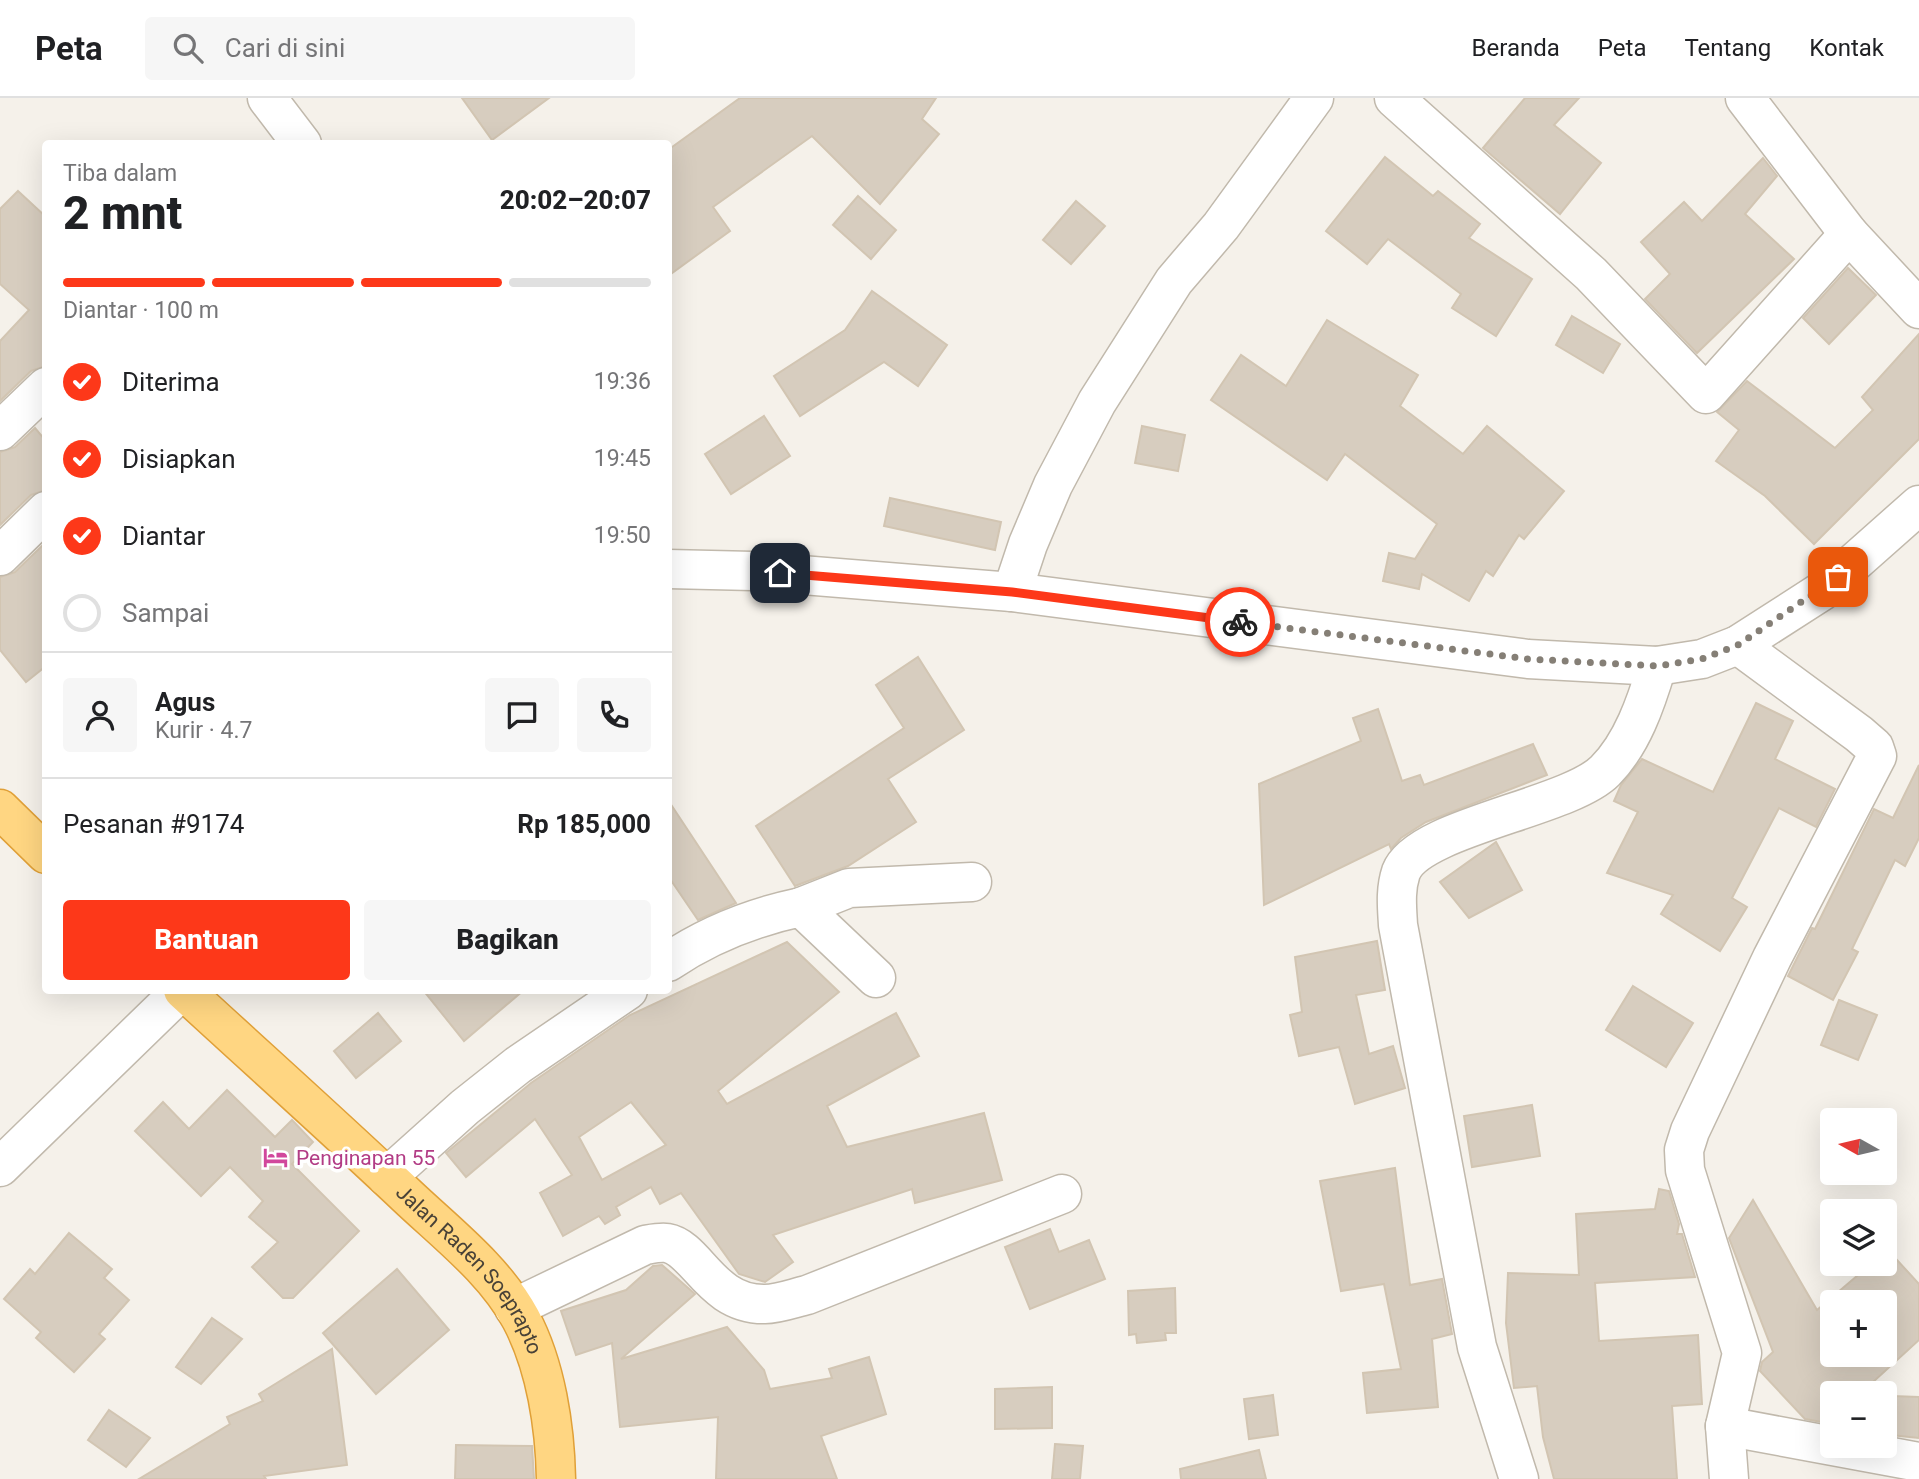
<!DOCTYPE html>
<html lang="id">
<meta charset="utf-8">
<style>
:root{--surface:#fff;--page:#f6f6f6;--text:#202124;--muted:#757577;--line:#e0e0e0;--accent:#fd3819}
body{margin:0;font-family:Roboto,sans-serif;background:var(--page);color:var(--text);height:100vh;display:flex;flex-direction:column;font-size:26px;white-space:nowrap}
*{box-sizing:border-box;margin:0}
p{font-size:23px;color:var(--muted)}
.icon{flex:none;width:38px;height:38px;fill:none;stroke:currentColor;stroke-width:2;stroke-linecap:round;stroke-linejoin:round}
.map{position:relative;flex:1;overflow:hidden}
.panel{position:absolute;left:42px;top:42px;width:630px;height:854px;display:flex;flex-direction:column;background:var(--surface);border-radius:7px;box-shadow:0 7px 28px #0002}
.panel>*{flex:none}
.needle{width:46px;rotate:278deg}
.tools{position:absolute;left:1820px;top:1010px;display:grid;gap:14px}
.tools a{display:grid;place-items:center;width:77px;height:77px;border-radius:7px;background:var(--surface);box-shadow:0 7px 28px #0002;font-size:35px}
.pin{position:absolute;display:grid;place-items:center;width:60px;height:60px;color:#fff;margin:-30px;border-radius:14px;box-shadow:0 4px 10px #0006}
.courier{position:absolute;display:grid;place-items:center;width:70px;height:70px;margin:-35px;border:5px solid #fd3819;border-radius:50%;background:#fff;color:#222;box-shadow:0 2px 9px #0007}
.summary em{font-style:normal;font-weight:800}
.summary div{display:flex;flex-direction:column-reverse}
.summary{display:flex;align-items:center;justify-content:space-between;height:119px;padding:0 21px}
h1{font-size:46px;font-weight:800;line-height:52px}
.bar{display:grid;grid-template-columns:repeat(4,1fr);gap:10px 7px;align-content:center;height:84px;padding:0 21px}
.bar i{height:9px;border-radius:5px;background:var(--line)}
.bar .active{background:var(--accent)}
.bar p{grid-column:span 4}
.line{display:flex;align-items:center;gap:18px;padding:0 21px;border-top:2px solid var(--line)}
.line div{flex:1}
.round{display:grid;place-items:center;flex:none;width:74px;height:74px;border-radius:7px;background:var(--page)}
ol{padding:0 21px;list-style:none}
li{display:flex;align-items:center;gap:21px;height:77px}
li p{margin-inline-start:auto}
li .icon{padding:7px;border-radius:50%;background:var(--accent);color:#fff;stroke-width:4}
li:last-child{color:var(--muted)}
li i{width:38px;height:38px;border:4px solid var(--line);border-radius:50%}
.action{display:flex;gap:14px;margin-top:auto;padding:14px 21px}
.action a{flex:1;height:80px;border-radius:7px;background:var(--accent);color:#fff;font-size:28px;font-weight:800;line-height:80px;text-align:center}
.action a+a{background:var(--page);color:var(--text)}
header{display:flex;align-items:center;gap:42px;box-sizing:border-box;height:98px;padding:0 35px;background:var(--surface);border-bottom:2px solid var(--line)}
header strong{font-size:33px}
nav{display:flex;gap:38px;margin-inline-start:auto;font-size:24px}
.search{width:490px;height:63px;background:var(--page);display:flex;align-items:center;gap:18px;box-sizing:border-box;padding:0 24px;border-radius:7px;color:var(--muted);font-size:26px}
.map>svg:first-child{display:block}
</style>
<header>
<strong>Peta</strong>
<div class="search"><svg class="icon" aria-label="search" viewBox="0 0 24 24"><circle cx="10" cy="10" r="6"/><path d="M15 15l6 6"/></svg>Cari di sini</div>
<nav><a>Beranda</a><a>Peta</a><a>Tentang</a><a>Kontak</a></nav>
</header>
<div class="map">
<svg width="1919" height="1381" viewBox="0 0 1919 1381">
<rect width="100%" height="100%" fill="#f5f1ea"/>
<g fill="#d7cdbf" stroke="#d2c5b2" stroke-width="2" fill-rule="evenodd">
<path d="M462 0H549L492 42Z"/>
<path d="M740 0H936L922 21 939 36 880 106 812 38 713 109 730 133 668 178V52Z"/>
<path d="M1525 0H1579L1554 27 1601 65 1560 116 1483 50Z"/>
<path d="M1385 59 1433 98 1438 93 1480 126 1469 140 1532 181 1496 238 1452 210 1461 196 1388 141 1367 166 1326 133Z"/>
<path d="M1763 60 1777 78 1745 116 1794 161 1697 255 1645 201 1670 176 1641 144 1684 104 1702 123Z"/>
<path d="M18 93 46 119V268L31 273 0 303V243L29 212 0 186V111Z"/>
<path d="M858 98 896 132 871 161 833 127Z"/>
<path d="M1076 103 1105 128 1071 166 1043 142Z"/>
<path d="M1848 170 1876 197 1829 246 1803 220Z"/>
<path d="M872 193 947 247 918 288 884 264 800 318 774 278 845 232Z"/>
<path d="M1572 218 1620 246 1603 275 1556 247Z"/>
<path d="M1327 222 1418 277 1400 308 1463 356 1487 328 1564 393 1524 441 1519 437 1493 478 1486 473 1469 503 1422 476 1419 491 1383 483 1389 455 1415 461 1437 426 1345 356 1327 382 1211 302 1241 257 1286 288Z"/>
<path d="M1919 236V341L1814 446 1765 398 1716 363 1739 332 1717 314 1747 283 1835 350 1873 312 1862 299Z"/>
<path d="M764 318 790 358 731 396 705 356Z"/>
<path d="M1142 328 1185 337 1178 373 1135 365Z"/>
<path d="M35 330 46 343V392L31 397 0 427V354L15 349Z"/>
<path d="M890 400 1001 424 995 452 884 428Z"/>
<path d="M46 444V568L26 584 0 552V479L15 474Z"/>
<path d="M918 559 964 632 888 681 916 724 848 768 795 788 756 728 904 630 876 587Z"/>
<path d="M1756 605 1793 623 1775 661 1835 691 1816 729 1779 710 1732 800 1747 809 1720 853 1661 816 1673 797 1607 775 1638 714 1614 703 1621 687 1642 661 1713 694Z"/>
<path d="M1378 611 1402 683 1420 677 1424 687 1533 646 1547 677 1426 724 1401 740 1391 751 1389 746 1264 807 1259 686 1361 643 1353 620Z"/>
<path d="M1919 667V740L1905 768 1895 762 1852 851 1858 854 1833 902 1788 878 1812 830 1815 831 1874 711 1893 720Z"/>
<path d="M668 702 736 805 698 822 668 778Z"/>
<path d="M1496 744 1522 792 1469 820 1440 784Z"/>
<path d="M1377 843 1385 892 1356 897 1369 956 1393 948 1405 990 1355 1006 1339 949 1299 958 1290 917 1302 914 1295 859Z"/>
<path d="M787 844 839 894 718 993 727 1006 896 915 919 958 827 1008 847 1049 984 1015 1002 1082 915 1105 912 1091 773 1137 793 1164 765 1184 739 1176 681 1095 660 1106 651 1089 616 1109 620 1117 605 1126 599 1118 563 1138 540 1095 572 1077 535 1021 466 1079 446 1055 531 985 630 917ZM631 1004 666 1047 602 1082 579 1039Z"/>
<path d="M1633 888 1693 925 1666 969 1606 932Z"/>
<path d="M423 892H524L464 943Z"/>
<path d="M1839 902 1877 917 1858 962 1821 947Z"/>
<path d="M378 915 401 943 356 980 334 953Z"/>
<path d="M227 992 275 1039 292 1022 313 1044 292 1066 359 1133 293 1200H283L252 1169 278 1144 249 1119 263 1103 230 1069 201 1098 135 1033 163 1004 189 1031Z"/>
<path d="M1532 1007 1540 1058 1472 1069 1464 1018Z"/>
<path d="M1395 1070 1410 1187 1442 1181 1452 1236 1432 1241 1438 1309 1367 1315 1363 1275 1401 1271 1384 1186 1341 1193 1320 1083Z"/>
<path d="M1659 1091 1669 1093 1679 1126 1677 1136H1682L1695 1179 1595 1185 1599 1243 1698 1237 1702 1306 1672 1308 1677 1381H1554L1543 1339 1537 1288 1514 1290 1506 1225 1508 1175 1579 1177 1576 1116 1655 1111Z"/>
<path d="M1753 1102 1817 1212 1871 1166H1885L1887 1151 1919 1186V1242L1861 1295H1832V1320L1827 1325 1805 1321 1760 1273 1762 1264 1773 1254 1729 1140ZM1832 1204H1885V1256H1832Z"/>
<path d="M1050 1131 1059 1154 1089 1142 1105 1181 1030 1211 1005 1149Z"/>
<path d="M69 1135 112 1171 104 1180 129 1202 99 1236 105 1241 74 1274 36 1240 41 1234 4 1201 30 1171 35 1176Z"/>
<path d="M662 1167 695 1196 621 1261 727 1229 764 1272 770 1291 832 1280 829 1271 869 1259 886 1316 821 1338 837 1381H716L718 1319 620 1329 612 1245 576 1257 561 1213 626 1192 653 1168Z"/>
<path d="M397 1171 449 1232 376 1296 323 1235Z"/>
<path d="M1175 1190 1176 1235H1165L1166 1242 1137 1245 1136 1236 1129 1237 1128 1193Z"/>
<path d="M212 1220 242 1241 201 1286 176 1269Z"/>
<path d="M332 1251 347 1367 264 1378 266 1381H139L230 1326 227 1319 263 1303 259 1296Z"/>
<path d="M1052 1289V1330L995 1331V1291Z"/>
<path d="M1273 1297 1278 1337 1249 1341 1244 1301Z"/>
<path d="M1892 1298 1919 1299V1340L1891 1337Z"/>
<path d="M109 1312 150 1340 126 1369 88 1342Z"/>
<path d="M1055 1346 1083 1348 1080 1381H1052Z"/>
<path d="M456 1347 532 1348 534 1381H455Z"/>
<path d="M1259 1352 1266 1381H1181L1180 1371Z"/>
</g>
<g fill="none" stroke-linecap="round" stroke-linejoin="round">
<defs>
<g id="minor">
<path d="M267 0 302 46"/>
<path d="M1394 0 1591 176 1706 296 1849 136 1919 211"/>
<path d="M1745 0 1849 136"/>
<path d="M0 333 46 289"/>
<path d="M0 458 46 413"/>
<path d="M1012 494 1028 446 1053 387 1097 304 1174 183 1221 128 1314 0"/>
<path d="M801 809 849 790 972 784"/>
<path d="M668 864C708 837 754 819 801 809L876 880"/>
<path d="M387 1079 465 1009 518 967 628 892"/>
<path d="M514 1210 645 1147C651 1146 660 1144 667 1145 697 1150 711 1207 765 1206 778 1206 794 1200 807 1197L1062 1096"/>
<path d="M1725 1328 1919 1364"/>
<path d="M1519 1381 1477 1249 1398 827C1397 809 1395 792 1401 774 1418 729 1568 710 1605 673 1632 646 1646 605 1657 568"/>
<path d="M1729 1381 1725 1328 1742 1255 1685 1072 1684 1052 1690 1033 1772 860 1877 658 1874 649 1859 636 1738 547"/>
</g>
<g id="tertiary">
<path d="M668 471 753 473 1012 494 1528 561 1657 568 1702 561 1738 547 1822 493 1919 407"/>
<path d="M0 1069 182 892"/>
</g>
<g id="trunk">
<path d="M0 711 46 756"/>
<path id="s1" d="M183 892C258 961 333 1028 406 1097 446 1135 495 1172 521 1221 546 1268 555 1329 556 1381"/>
</g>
</defs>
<use href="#minor" stroke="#c1b9ac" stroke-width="41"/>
<use href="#tertiary" stroke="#c1b9ac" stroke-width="41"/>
<use href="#trunk" stroke="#e0a038" stroke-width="41"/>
<use href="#minor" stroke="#fff" stroke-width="38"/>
<use href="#tertiary" stroke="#fff" stroke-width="38"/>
<use href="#trunk" stroke="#ffd682" stroke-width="38"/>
</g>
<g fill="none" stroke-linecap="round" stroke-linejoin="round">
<path stroke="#857f76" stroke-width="7" stroke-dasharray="0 12.6" d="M1240 524 1528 561 1657 568 1702 561 1738 547 1838 479"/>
<path stroke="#fd3819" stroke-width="9" d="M780 475 1012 494 1240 524"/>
</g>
<defs>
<symbol id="hotel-bare" viewBox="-9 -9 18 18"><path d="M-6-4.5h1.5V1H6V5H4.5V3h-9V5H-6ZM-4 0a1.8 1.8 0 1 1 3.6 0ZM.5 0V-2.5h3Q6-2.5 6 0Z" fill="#d1479c" stroke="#fff" stroke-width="2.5" paint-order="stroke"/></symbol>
</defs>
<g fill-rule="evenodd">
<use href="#hotel-bare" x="258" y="1042" width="35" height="35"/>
</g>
<g text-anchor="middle" stroke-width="7" stroke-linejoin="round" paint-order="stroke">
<g font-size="21" fill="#b23c85" stroke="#fff" text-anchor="start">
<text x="296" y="1067">Penginapan 55</text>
</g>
<g font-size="21" fill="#494237" stroke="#fff">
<text dy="7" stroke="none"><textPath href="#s1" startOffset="402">Jalan Raden Soeprapto</textPath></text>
</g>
</g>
</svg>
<div class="tools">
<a><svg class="needle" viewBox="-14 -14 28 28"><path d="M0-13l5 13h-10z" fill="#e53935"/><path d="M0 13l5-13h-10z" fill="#757577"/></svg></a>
<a><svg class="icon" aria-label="layers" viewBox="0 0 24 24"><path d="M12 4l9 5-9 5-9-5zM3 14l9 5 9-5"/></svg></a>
<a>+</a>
<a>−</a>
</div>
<div class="pin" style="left:1838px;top:479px;background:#ea580c"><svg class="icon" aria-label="bag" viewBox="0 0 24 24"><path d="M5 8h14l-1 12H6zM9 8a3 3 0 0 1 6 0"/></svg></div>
<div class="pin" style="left:780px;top:475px;background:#1f2937"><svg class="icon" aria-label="home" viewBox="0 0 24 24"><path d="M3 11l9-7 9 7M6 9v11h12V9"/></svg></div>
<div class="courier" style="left:1240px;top:524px"><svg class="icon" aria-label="bike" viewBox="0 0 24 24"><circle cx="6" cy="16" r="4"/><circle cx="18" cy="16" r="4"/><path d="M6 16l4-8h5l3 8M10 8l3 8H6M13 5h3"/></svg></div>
<section class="panel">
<div class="summary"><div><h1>2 mnt</h1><p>Tiba dalam</p></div><em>20:02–20:07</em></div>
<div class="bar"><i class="active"></i><i class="active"></i><i class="active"></i><i></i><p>Diantar · 100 m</p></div>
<ol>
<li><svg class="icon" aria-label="check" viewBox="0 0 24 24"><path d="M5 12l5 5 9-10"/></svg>Diterima<p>19:36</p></li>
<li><svg class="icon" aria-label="check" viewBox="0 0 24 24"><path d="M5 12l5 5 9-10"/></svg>Disiapkan<p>19:45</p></li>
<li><svg class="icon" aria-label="check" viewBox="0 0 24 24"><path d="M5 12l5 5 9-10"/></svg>Diantar<p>19:50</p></li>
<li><i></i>Sampai</li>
</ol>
<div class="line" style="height:126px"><a class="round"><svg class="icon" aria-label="person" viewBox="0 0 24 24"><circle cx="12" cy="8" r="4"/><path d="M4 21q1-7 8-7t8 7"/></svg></a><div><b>Agus</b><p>Kurir · 4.7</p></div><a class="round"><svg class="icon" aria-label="chat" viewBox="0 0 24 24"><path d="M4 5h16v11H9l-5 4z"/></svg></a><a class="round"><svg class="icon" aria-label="phone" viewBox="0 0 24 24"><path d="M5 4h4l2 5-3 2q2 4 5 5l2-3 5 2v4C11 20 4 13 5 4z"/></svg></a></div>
<div class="line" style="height:91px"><div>Pesanan #9174</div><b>Rp 185,000</b></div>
<div class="action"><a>Bantuan</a><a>Bagikan</a></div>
</section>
</div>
